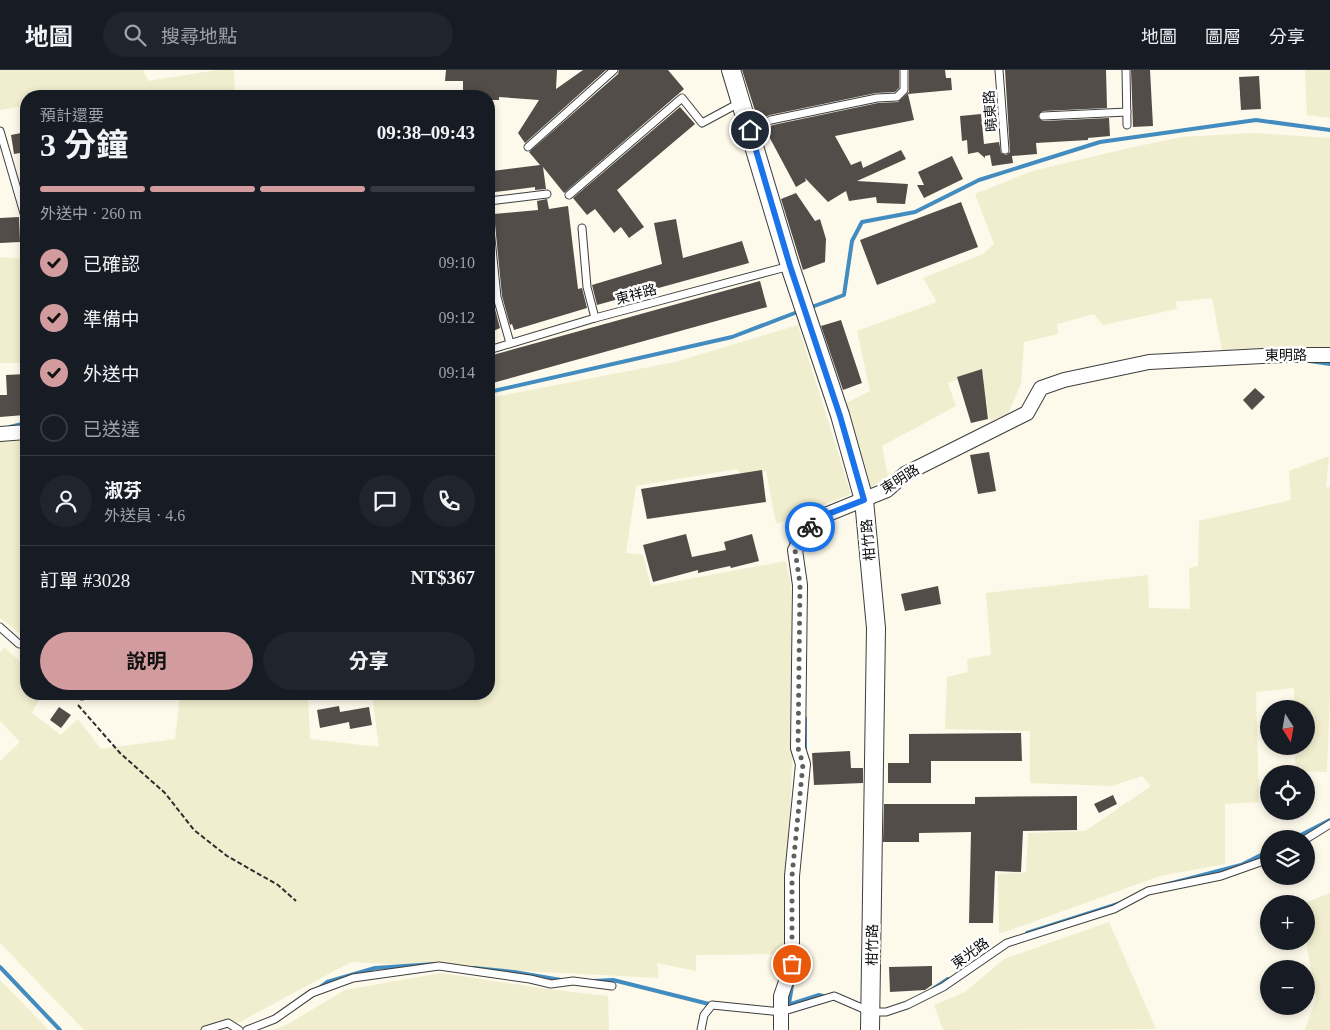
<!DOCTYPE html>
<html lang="zh-TW">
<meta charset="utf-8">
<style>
:root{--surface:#171b24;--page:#20242c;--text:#f1f3f6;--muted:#9ea1a6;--line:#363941;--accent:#d29c9f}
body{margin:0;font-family:"Times New Roman","Noto Sans TC",serif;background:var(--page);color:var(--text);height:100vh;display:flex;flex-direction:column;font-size:19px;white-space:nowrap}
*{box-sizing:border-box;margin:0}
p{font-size:16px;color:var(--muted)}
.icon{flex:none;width:28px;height:28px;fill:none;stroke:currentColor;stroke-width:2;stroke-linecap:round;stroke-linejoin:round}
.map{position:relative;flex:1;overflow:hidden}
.drawer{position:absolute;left:20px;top:20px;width:475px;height:610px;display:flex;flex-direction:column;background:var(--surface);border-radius:20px;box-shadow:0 2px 8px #0003}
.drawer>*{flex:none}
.needle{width:32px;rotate:169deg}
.controls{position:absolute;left:1260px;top:630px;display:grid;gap:10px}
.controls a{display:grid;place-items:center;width:55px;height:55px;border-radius:50%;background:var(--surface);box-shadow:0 2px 8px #0003;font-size:25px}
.pin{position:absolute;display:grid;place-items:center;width:42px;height:42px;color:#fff;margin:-21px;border:2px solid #fff;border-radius:50%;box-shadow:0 1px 5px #0007}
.courier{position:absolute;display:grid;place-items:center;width:50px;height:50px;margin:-25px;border:4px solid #1a73e8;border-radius:50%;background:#fff;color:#222;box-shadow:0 1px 6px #0007}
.overview em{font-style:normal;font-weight:700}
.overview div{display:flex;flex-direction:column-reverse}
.overview{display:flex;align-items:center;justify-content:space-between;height:85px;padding:0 20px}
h1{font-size:32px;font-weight:700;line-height:38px}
.bar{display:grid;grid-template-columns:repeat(4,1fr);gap:8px 5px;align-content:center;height:60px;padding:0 20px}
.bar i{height:6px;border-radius:4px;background:var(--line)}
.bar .selected{background:var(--accent)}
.bar p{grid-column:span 4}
.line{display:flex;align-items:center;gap:12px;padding:0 20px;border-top:1px solid var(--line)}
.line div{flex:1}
.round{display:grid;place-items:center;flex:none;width:52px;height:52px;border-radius:26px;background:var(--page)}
ol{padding:0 20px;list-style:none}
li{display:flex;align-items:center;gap:15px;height:55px}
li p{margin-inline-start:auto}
li .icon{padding:5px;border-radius:50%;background:var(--accent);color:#111;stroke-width:4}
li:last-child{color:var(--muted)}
li i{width:28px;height:28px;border:2px solid var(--line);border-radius:50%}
.action{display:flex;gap:10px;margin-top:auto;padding:10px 20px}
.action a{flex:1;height:58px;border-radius:30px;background:var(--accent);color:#111;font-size:20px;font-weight:700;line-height:58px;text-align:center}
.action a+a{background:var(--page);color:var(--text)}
header{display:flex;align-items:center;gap:30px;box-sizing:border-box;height:70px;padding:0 25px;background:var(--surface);border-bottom:1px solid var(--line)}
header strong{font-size:24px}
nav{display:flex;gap:28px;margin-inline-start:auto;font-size:18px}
.search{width:350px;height:45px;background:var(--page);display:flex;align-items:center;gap:12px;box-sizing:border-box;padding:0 18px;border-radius:28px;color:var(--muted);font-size:19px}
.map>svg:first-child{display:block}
</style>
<header>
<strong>地圖</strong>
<div class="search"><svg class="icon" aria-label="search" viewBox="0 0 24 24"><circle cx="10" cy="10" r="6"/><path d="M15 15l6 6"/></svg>搜尋地點</div>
<nav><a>地圖</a><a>圖層</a><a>分享</a></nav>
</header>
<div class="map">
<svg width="1330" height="960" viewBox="0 0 1330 960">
<rect width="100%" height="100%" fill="#fdfaeb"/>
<g fill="#f0eece">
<path d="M0 0H143L148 11 217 0H234L235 26H26V36L0 40Z"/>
<path d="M1305 0H1330V48L1307 45Z"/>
<path d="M1253 63 1330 68V286L1223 285 1212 228 1175 232 1177 239 1103 255 1094 244 1057 254 1058 264 1024 272 1021 314 1008 344 990 351 981 301 948 313 956 336 882 376 888 407 871 417 846 333 870 321 857 261 937 232 923 208 983 184 994 174 975 124 1032 101 1129 78 1182 67Z"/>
<path d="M0 187 23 189 25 293H0Z"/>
<path d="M798 255 851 424 776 454 766 401 744 408 737 399 636 416 626 483 643 485 651 516 786 491 791 516 793 673 784 884 696 885V901L657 893 659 908 351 892 238 953 215 960H84L0 873V691L20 672 0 651V583L4 577 26 597V624H42L32 643 61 665 78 649 101 679 175 669 180 624H308L310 669 379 677 372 624H489V328L675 292Z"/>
<path d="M26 365V568L0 548V370Z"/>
<path d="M1329 386 1326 417H1330V622L1327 702 1295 701V676H1306V639H1294V618L1256 622 1259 732 1225 734V794L1160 806 999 864 998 804 1026 802 1028 763 1085 761 1151 716 1142 706 1112 716 1030 713V661L945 659 947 607 968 602 967 589 991 585 986 523 1148 505 1149 538 1190 539 1189 498 1198 496 1199 451 1291 430 1289 401Z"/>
<path d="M1330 823V960H1305L1316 929 1306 871V834H1301Z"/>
<path d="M1109 852 1156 959 943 960 934 935 965 922 1004 889Z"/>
<path d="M441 903 556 920 608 926 609 960H273L288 954 345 920Z"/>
<path d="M0 910 49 960H0Z"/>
</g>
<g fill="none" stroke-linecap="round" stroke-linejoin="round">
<g stroke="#438cbf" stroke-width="4">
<path d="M809 238 844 225 852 171 862 152 915 142 979 110 1100 72 1256 50 1330 60"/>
<path d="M1310 291 1330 294"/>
<path d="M489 322 732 267 800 241"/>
<path d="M10 357 26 353"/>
<path d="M793 478 788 463 793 456 811 449"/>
<path d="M805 681V648"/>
<path d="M1293 769 1330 750"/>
<path d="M1157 817 1241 795 1269 781"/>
<path d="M1027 863 1121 833"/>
<path d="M0 897 60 960"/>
<path d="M474 898 514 902 561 910"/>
<path d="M593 911 613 910 713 935"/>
<path d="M319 918 327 912 375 898 435 894"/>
<path d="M933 919 948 909"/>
<path d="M788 935 819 925 827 927"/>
<path d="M788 940 793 910"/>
</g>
</g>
<g fill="#534d49">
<path d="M446 0H557L556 19 583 0H606L525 73 518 63 539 30 499 27V30H489V26H463V11H445Z"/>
<path d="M619 0H668L684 19 564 123 543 97 546 119 535 120V117L495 122 492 101 540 95 529 82 618 4Z"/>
<path d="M742 0H899V18L895 22 876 23 770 45 758 50Z"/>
<path d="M909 0H945L946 8H951L952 20 908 24 914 50 835 66 851 95 861 91 863 98 901 80 906 89 857 111 908 114 905 134 877 133 876 127 849 131 846 121 828 132 805 108 806 111 796 117 765 59 773 55 878 33 898 32 909 22Z"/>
<path d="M1005 0H1106L1107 38 1043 41 1038 47 1043 51 1109 48 1110 66 1088 68V70L1036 73 1037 84 1012 86 1013 93 992 96 990 85 985 86V88L978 82 968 84 967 70 962 71 960 46 981 44 984 74 999 72 1001 83 1006 85 1010 82Z"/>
<path d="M1131 0H1150L1153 56 1133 57Z"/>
<path d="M1259 6 1261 39 1241 40 1239 7Z"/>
<path d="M680 37 695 54 617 120 644 157 629 168 621 157 614 163 595 139 587 145 573 128Z"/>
<path d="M26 62V82L14 84 11 65Z"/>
<path d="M952 86 963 109 924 128 917 115H924L918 102Z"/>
<path d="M796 123 815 151 820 149 826 169 825 192 803 200 781 129Z"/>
<path d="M547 129 549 139 568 136 578 219 582 218 587 238 514 260 512 254 510 255 502 226 494 144 538 140 537 131Z"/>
<path d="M961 132 978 177 877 215 860 170Z"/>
<path d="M19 147 20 172 0 173V148Z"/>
<path d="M676 149 683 188 742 171 749 193 597 235 592 215 662 194 654 153Z"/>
<path d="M489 199 492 228 500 258 489 263Z"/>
<path d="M760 211 767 237 489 314V286Z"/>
<path d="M841 250 862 313 843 320 821 256Z"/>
<path d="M982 299 988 349 971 353 957 307Z"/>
<path d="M26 304V320L23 321 25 345 0 347V325H7L6 305Z"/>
<path d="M1255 318 1265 327 1252 340 1243 330Z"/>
<path d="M989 382 996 421 978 424 970 385Z"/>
<path d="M762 400 766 432 647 449 641 419Z"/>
<path d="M686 464 692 487 726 480 724 472 752 464 759 491 731 498 730 496 698 503V500L653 512 643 475Z"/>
<path d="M938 516 941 534 905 541 901 524Z"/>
<path d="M339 636 340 642 369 637 372 655 350 659 349 652 320 658 317 640Z"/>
<path d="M59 637 71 645 61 658 50 650Z"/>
<path d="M1021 663 1022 691H931V713H888V693H909V664Z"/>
<path d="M850 681 851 698H863V713L814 715 812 683Z"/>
<path d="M1113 725 1117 734 1099 743 1094 734Z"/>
<path d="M1077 726V760L1023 761 1021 802 995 801 993 853H969L971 762 919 763V772H883L884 734H975V727Z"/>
<path d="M932 896V915L925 920 890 922 889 897Z"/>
</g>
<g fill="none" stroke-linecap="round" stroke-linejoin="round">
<defs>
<g id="service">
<path d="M999 0 1005 80"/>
<path d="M1126 0 1127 55"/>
<path d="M1043 46 1127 42"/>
<path d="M750 60 771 50 877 28 897 27 904 20V0"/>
<path d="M0 61 26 150"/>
<path d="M528 77 614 0"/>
<path d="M569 125 682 28 702 53 741 32"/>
<path d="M489 131 547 124"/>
<path d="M489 149 497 227 510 273"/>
<path d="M582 158 587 217 595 248"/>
<path d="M489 280 595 248 790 196"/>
<path d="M0 557 19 574 26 573"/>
<path d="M77 624 82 626"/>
<path d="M1306 769 1330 754"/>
<path d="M205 960 228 953 239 960"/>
<path d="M247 960 275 949 312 923 353 908 439 896 530 909 551 914 573 911 612 916"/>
<path d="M701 960 704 945 712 935 781 942 834 926 871 942H886L907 935 943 917 1007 873 1114 839 1148 821 1221 806 1269 789"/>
</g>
<g id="minor">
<path d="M0 364 26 362"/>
<path d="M781 960V926L792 894V806L803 694 798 678 800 515 795 480 810 457 823 446 887 420 905 404 1027 343 1041 318 1064 310 1149 292 1282 285H1330"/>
</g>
<path id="tertiary" d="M731 0 790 196 840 345 864 430 876 558 870 960"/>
</defs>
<use href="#service" stroke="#3e3e3e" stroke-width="9"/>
<use href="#minor" stroke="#3e3e3e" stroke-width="16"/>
<use href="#tertiary" stroke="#3e3e3e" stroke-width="20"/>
<path stroke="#2d2d2d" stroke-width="2" stroke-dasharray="5 2.5" stroke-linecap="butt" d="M78 635 120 683 165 723 194 760 227 786 278 815 296 831"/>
<use href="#service" stroke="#fff" stroke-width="7"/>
<use href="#minor" stroke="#fff" stroke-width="14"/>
<use href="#tertiary" stroke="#fff" stroke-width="18"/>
</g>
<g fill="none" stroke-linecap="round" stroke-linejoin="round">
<path stroke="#605f59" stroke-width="5" stroke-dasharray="0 9" d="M792 894V806L803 694 798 678 800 514 795 480 810 457"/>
<path stroke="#1a73e8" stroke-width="6" d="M750 60 790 196 840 346 864 430 823 446 810 457"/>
</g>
<g text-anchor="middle" stroke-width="5" stroke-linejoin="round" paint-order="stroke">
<g font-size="14" fill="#0b0b0b" stroke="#fff">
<text transform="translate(990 41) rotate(-94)" y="5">曉東路</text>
<text transform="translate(636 224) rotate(-15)" y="5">東祥路</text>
<text transform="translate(1286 285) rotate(-1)" y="5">東明路</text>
<text transform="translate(900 409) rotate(-32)" y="5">東明路</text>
<text transform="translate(868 470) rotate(-95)" y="5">柑竹路</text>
<text transform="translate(872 875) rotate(-89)" y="5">柑竹路</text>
<text transform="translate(970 883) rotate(-35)" y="5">東光路</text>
</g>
</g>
</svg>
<div class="controls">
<a><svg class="needle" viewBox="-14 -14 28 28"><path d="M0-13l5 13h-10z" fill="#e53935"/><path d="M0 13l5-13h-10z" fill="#9ea1a6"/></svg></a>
<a><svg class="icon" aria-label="locate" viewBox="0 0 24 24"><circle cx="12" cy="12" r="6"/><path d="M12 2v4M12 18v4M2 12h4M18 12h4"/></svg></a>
<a><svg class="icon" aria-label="layers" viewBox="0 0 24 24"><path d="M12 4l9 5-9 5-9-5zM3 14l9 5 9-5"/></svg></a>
<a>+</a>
<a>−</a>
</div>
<div class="pin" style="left:792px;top:894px;background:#ea580c"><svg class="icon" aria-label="bag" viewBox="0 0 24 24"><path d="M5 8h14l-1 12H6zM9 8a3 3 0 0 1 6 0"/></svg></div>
<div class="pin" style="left:750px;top:60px;background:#1f2937"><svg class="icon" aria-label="home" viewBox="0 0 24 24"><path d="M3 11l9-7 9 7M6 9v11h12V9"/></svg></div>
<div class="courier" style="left:810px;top:457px"><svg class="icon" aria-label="bike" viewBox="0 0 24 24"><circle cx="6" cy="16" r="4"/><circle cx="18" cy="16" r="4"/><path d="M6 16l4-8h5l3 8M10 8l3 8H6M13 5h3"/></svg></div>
<section class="drawer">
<div class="overview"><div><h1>3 分鐘</h1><p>預計還要</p></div><em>09:38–09:43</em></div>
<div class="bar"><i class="selected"></i><i class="selected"></i><i class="selected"></i><i></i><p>外送中 · 260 m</p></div>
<ol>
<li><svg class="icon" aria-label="check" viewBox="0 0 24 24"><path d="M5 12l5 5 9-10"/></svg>已確認<p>09:10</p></li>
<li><svg class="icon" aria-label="check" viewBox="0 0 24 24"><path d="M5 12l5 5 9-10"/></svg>準備中<p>09:12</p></li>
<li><svg class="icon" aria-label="check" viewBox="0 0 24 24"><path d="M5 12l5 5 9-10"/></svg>外送中<p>09:14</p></li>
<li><i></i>已送達</li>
</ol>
<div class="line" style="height:90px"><a class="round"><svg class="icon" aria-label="person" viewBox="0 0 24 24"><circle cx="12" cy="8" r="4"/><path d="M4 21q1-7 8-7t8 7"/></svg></a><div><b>淑芬</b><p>外送員 · 4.6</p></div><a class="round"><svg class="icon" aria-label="chat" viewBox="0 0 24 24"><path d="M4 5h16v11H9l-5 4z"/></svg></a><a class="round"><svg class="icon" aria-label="phone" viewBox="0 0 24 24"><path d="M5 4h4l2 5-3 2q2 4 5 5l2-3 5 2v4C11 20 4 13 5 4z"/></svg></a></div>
<div class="line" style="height:65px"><div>訂單 #3028</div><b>NT$367</b></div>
<div class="action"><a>說明</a><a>分享</a></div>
</section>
</div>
